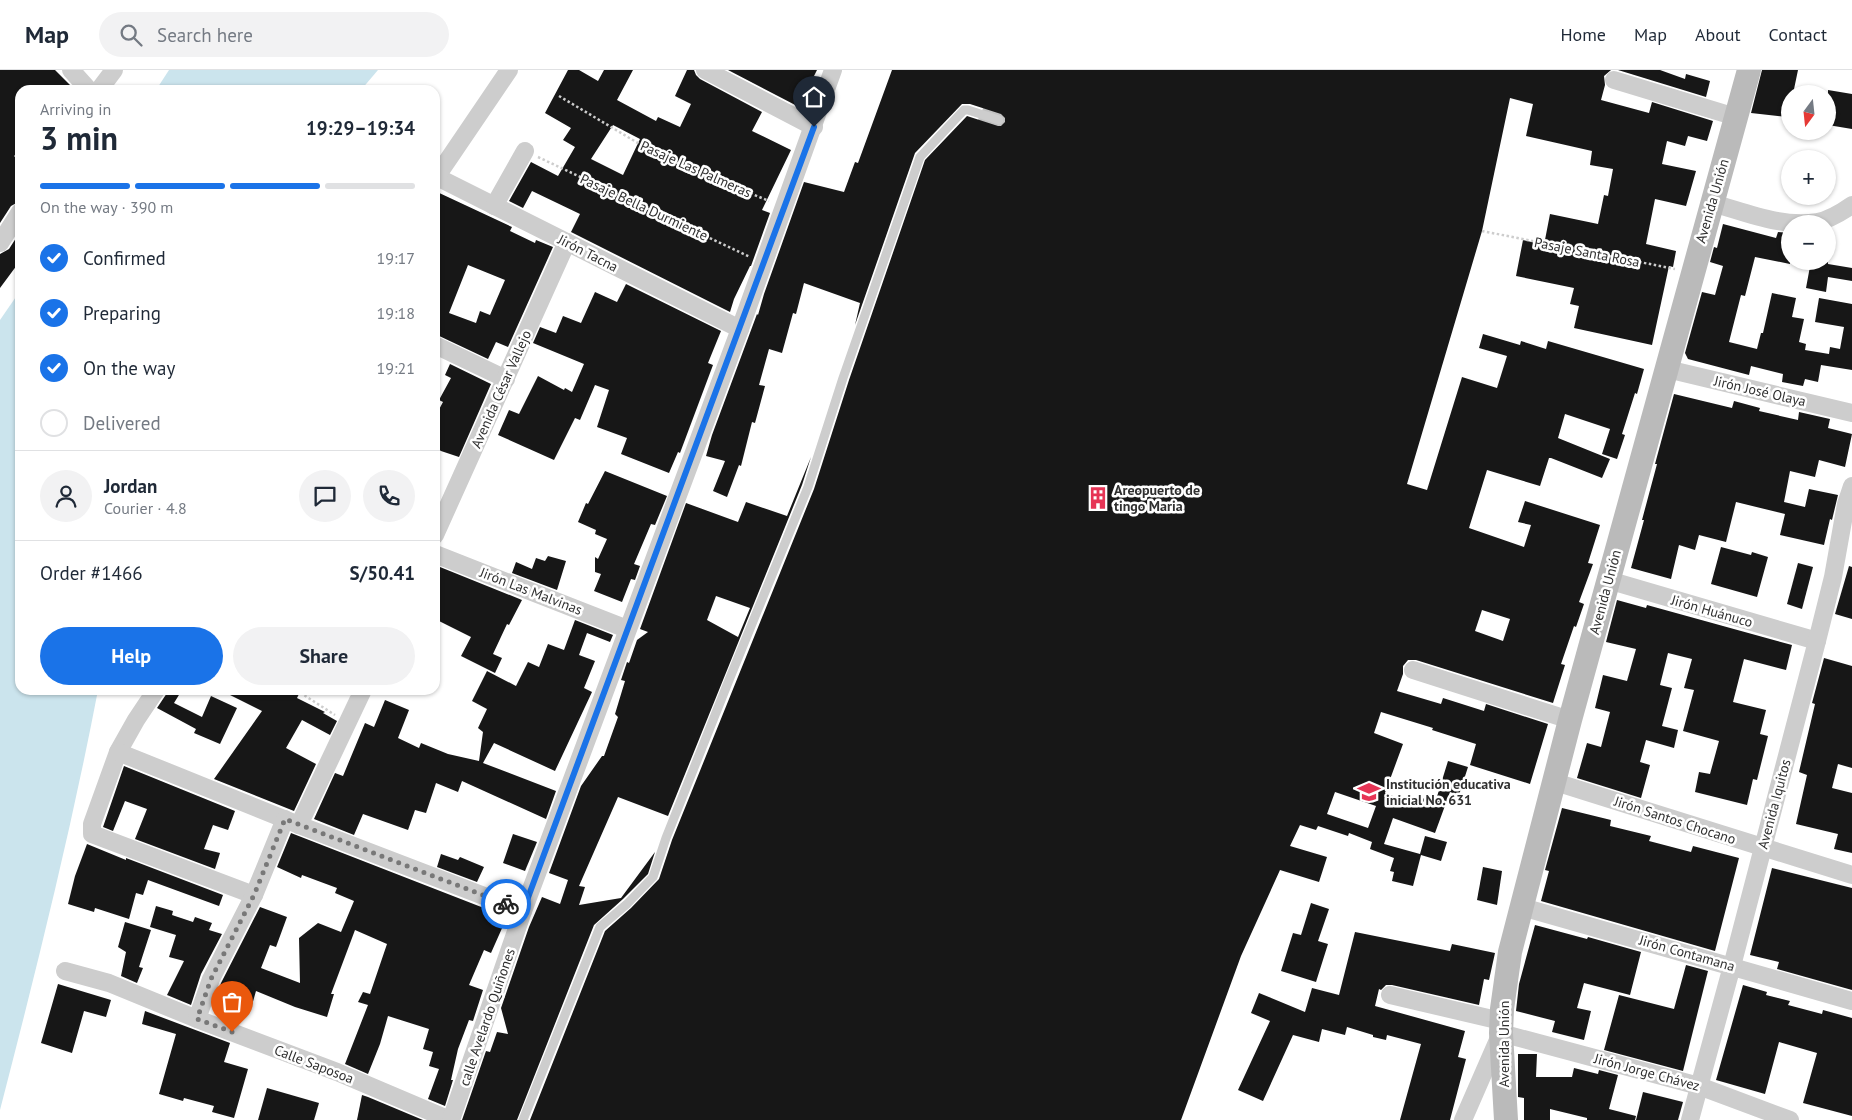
<!DOCTYPE html>
<meta charset="utf-8">
<style>
:root{--surface:#fff;--page:#f2f2f3;--text:#1f2937;--muted:#747a83;--line:#e0e1e3;--accent:#1a73e8}
body{margin:0;font-family:"PT Sans",sans-serif;background:var(--page);color:var(--text);height:100vh;display:flex;flex-direction:column;font-size:19px;white-space:nowrap}
*{box-sizing:border-box;margin:0}
p{font-size:16px;color:var(--muted)}
.icon{flex:none;width:28px;height:28px;fill:none;stroke:currentColor;stroke-width:2;stroke-linecap:round;stroke-linejoin:round}
.map{position:relative;flex:1;overflow:hidden}
.details{position:absolute;left:15px;top:15px;width:425px;height:610px;display:flex;flex-direction:column;background:var(--surface);border-radius:15px;box-shadow:0 1px 4px #0004}
.details>*{flex:none}
.needle{width:32px;rotate:195deg}
.controls{position:absolute;left:1781px;top:15px;display:grid;gap:10px}
.controls a{display:grid;place-items:center;width:55px;height:55px;border-radius:50%;background:var(--surface);box-shadow:0 1px 4px #0004;font-size:25px}
.pin{position:absolute;display:grid;place-items:center;width:42px;height:42px;color:#fff;margin:-51px -21px;border-radius:50% 50% 50% 0;rotate:-45deg;box-shadow:0 0 5px #0007}
.pin .icon{rotate:45deg}
.courier{position:absolute;display:grid;place-items:center;width:50px;height:50px;margin:-25px;border:4px solid #1a73e8;border-radius:50%;background:#fff;color:#222;box-shadow:0 1px 6px #0007}
.overview em{font-style:normal;font-weight:700}
.overview div{display:flex;flex-direction:column-reverse}
.overview{display:flex;align-items:center;justify-content:space-between;height:85px;padding:0 25px}
h1{font-size:32px;font-weight:700;line-height:38px}
.bar{display:grid;grid-template-columns:repeat(4,1fr);gap:8px 5px;align-content:center;height:60px;padding:0 25px}
.bar i{height:6px;border-radius:4px;background:var(--line)}
.bar .active{background:var(--accent)}
.bar p{grid-column:span 4}
.line{display:flex;align-items:center;gap:12px;padding:0 25px;border-top:1px solid var(--line)}
.line div{flex:1}
.round{display:grid;place-items:center;flex:none;width:52px;height:52px;border-radius:26px;background:var(--page)}
ol{padding:0 25px;list-style:none}
li{display:flex;align-items:center;gap:15px;height:55px}
li p{margin-inline-start:auto}
li .icon{padding:5px;border-radius:50%;background:var(--accent);color:#fff;stroke-width:4}
li:last-child{color:var(--muted)}
li i{width:28px;height:28px;border:2px solid var(--line);border-radius:50%}
.button{display:flex;gap:10px;margin-top:auto;padding:10px 25px}
.button a{flex:1;height:58px;border-radius:30px;background:var(--accent);color:#fff;font-size:20px;font-weight:700;line-height:58px;text-align:center}
.button a+a{background:var(--page);color:var(--text)}
header{display:flex;align-items:center;gap:30px;box-sizing:border-box;height:70px;padding:0 25px;background:var(--surface);border-bottom:1px solid var(--line)}
header strong{font-size:24px}
nav{display:flex;gap:28px;margin-inline-start:auto;font-size:18px}
.search{width:350px;height:45px;background:var(--page);display:flex;align-items:center;gap:12px;box-sizing:border-box;padding:0 18px;border-radius:28px;color:var(--muted);font-size:19px}
.map>svg:first-child{display:block}
</style>
<header>
<strong>Map</strong>
<div class="search"><svg class="icon" aria-label="search" viewBox="0 0 24 24"><circle cx="10" cy="10" r="6"/><path d="M15 15l6 6"/></svg>Search here</div>
<nav><a>Home</a><a>Map</a><a>About</a><a>Contact</a></nav>
</header>
<div class="map">
<svg width="1852" height="1050" viewBox="0 0 1852 1050">
<rect width="100%" height="100%" fill="#fff"/>
<g fill="#cbe4ed">
<path d="M169 0H378L361 20H156Z"/>
<path d="M20 221V620H98C71 761 36 901 0 1040V250Z"/>
</g>
<g fill="none" stroke-linecap="round" stroke-linejoin="round">
<path stroke="#c2c2c2" stroke-width="39" d="M976 103 1021 0"/>
</g>
<g fill="#171717" fill-rule="evenodd">
<path d="M0 0H55L75 20H20V80L14 86 20 92V131L11 136 0 153Z"/>
<path d="M568 0H579L598 11 604 0H633L617 30 656 51 658 47 680 57 691 34 675 26 687 0H694L696 5 700 9 762 42 752 61 791 80 762 140 770 143 751 196H750L734 229 730 242 571 162 580 144 532 121 523 138 509 131 531 92 558 106 575 77 563 70 571 58 545 43ZM613 55 640 69 623 105 591 89Z"/>
<path d="M728 0H817L813 8 815 9 801 38Z"/>
<path d="M892 0H1611L1604 6 1605 15 1601 30 1649 43 1652 32 1713 51 1707 71 1688 66 1685 76 1667 71 1662 94 1696 101 1686 136 1655 129 1646 174 1676 181 1673 197 1669 196 1652 275 1574 258 1579 236 1570 234 1574 218 1516 206 1523 170 1544 175 1550 144 1598 154 1604 125 1608 126 1613 99 1590 95 1592 81 1526 66 1533 34 1510 28 1482 161 1407 414 1427 420 1462 307 1497 318 1507 286 1479 278 1483 264 1520 275 1521 271 1546 279 1548 271 1644 299 1637 324 1635 323 1622 364 1625 365 1617 389 1602 384 1610 359 1565 344 1558 368 1610 389 1602 408 1551 388H1549L1540 416 1487 400 1469 458 1524 477 1531 455 1518 452 1525 431 1600 455 1588 493 1593 494 1579 532 1584 534 1576 557 1574 556 1561 594 1565 595 1553 633 1416 590H1408L1403 596V604L1397 621 1441 634 1443 628 1484 641 1486 634 1548 654 1530 714 1470 695 1476 674 1432 660 1433 658 1381 642 1374 663 1403 674 1385 723 1414 734 1417 726 1435 733 1448 691 1468 697 1459 725 1450 722 1435 763 1393 748 1384 774 1420 784 1425 766 1447 772 1441 791 1421 785 1413 816 1392 811 1394 802 1390 801 1394 788 1370 779 1372 772 1349 763 1348 766 1318 756 1316 760 1300 755 1290 776 1327 787 1319 812 1280 800 1241 886 1181 1050H530L605 861 631 838 659 809 672 770 814 419 849 310 925 90 967 46 998 56H1001L1005 52V48L1001 44 970 34H962L915 83 855 255 860 233 804 213 796 244 793 243 782 283 769 279 759 315 765 316 755 353 752 352 741 396 739 395 727 427 713 421 725 391 706 386 712 365 757 244 758 245 764 224 804 112 844 122 855 92 858 93ZM1482 540 1510 549 1503 571 1475 561ZM1335 722 1376 736 1368 758 1327 744Z"/>
<path d="M1618 0H1660L1685 9 1686 4 1710 11 1706 27Z"/>
<path d="M1762 0H1798L1793 24H1790V36L1787 47 1751 43Z"/>
<path d="M1828 20 1852 24V59L1828 55Z"/>
<path d="M435 121 512 157 510 161 535 173 536 170 553 177 508 277 496 272 488 289 435 264ZM468 195 505 210 490 245 480 241 476 253 449 243Z"/>
<path d="M1723 154 1776 168 1778 162 1790 163V194L1755 187 1745 226 1741 225 1729 272 1757 279 1761 263H1763L1772 223 1796 228 1792 247 1804 249 1799 272 1806 274 1805 280 1829 284 1830 277 1840 279 1844 257 1815 252 1819 228 1852 234V300L1821 295 1818 312 1805 309 1803 316 1782 312 1783 304 1751 296 1749 305 1688 289 1685 283 1702 222 1715 225 1723 196 1710 192 1714 177 1717 178Z"/>
<path d="M20 162V191L0 218V184L9 179Z"/>
<path d="M1811 191H1828V194L1852 198V211L1828 207 1826 222 1806 218Z"/>
<path d="M626 214 721 261 708 293 713 295 680 383 678 382 669 403 621 384 627 368 597 357 609 320 595 315 580 350 575 348 554 390 498 365 509 340 519 344 538 306 564 320 565 318 572 322 584 294 533 273 540 257 556 263 563 246 581 253 595 222 617 232Z"/>
<path d="M450 294 491 314 459 387 441 381 435 377V347L443 332 439 330 451 308 445 305Z"/>
<path d="M1674 324 1732 338 1734 331 1760 338 1759 341 1798 350 1799 342 1830 349 1828 358 1852 364 1845 397 1819 390 1815 407 1790 401 1784 432 1805 437 1809 419 1838 425 1832 450 1830 449 1824 475 1780 465 1785 444 1736 432 1726 472 1699 465 1695 480 1679 475 1671 509 1631 498 1644 450H1642L1657 394H1655Z"/>
<path d="M811 387 802 415 668 746 618 727 579 816 585 817 579 835 621 828 655 782 648 804 623 829 594 855 517 1050H462L486 981 490 982 497 962 508 964 501 938 529 857 542 827 560 834 568 810 549 803 581 716 602 686H604L618 647 615 644 625 611 621 610 627 592 629 593 637 570 648 562 640 559 686 433 738 452 746 432 787 446ZM716 526 750 538 738 567 707 550Z"/>
<path d="M605 401 667 426 655 455 651 454 634 494 640 496 635 510 631 509 622 532 594 521 601 504 595 502V487L598 489 607 469 595 464 596 460 578 452 586 433 588 434Z"/>
<path d="M1721 477 1751 485 1752 482 1768 487 1757 527 1711 514Z"/>
<path d="M548 486 566 491 557 520 512 503 516 492 532 499 536 488 545 491Z"/>
<path d="M1798 493 1813 497 1802 539 1787 534Z"/>
<path d="M435 495 522 530 509 555 507 554 493 584 502 588 495 603 461 586 471 567 435 549Z"/>
<path d="M1849 496 1852 497V549L1835 544Z"/>
<path d="M1617 530 1646 538 1647 535 1792 575 1786 600 1744 589 1733 632 1766 640 1760 664 1768 666 1757 710 1753 709 1747 735 1695 722 1699 702 1710 704 1719 671 1683 661 1694 620 1684 618 1692 589 1668 583 1660 615 1672 618 1662 656 1678 660 1674 678 1646 670 1640 692 1650 695 1641 728 1577 708 1587 673 1601 677 1610 642 1595 638 1603 605 1627 611 1636 579 1606 572Z"/>
<path d="M575 550 613 565 610 572 587 563 579 585 595 591 584 618 592 622 555 701 494 673 483 693 556 721 546 749 462 711 458 722 436 713 426 743 415 740 408 760 363 744 354 765 314 749 335 703 343 706 365 653 374 657 385 630 409 640 398 668 419 678 421 673 448 684 479 691 483 662 478 658 487 639 472 631 487 601 516 616 528 592 539 597 548 574 564 580Z"/>
<path d="M1824 588 1852 596V698L1838 694 1832 718 1852 723V783L1834 779 1838 764 1796 754 1807 705 1799 702 1815 634 1812 633Z"/>
<path d="M169 620H182L174 633 202 647 211 626 237 638 220 674 194 663 196 659 157 638Z"/>
<path d="M220 620H301L297 628 325 642 323 643 337 651 330 665 302 650 286 678 316 694 294 741 214 709 262 641Z"/>
<path d="M124 696 235 741 228 760 213 755 204 779 220 783 215 799 135 769 147 739 125 731 113 761 103 757Z"/>
<path d="M1562 738 1611 750 1610 756 1651 766 1649 771 1691 782 1693 776 1739 788 1715 881 1541 831 1549 801 1545 800Z"/>
<path d="M291 763 507 847 491 883 484 880 469 915 483 920 473 951 469 950 458 979 451 1010H453L445 1036 428 1029 439 999 429 996 433 982 423 979 429 959 388 946 380 974 368 1004 345 994 368 935 358 932 363 922 370 924 387 874 355 860 331 924H334L327 947 295 937 256 921 252 935 217 925 221 913 260 837 287 847 276 877 270 875 261 898 300 913 299 868 318 853 341 862 354 831 335 823 337 818 302 805 301 808 277 797Z"/>
<path d="M513 764 537 772 525 801 503 793Z"/>
<path d="M87 774 126 790V788L223 825 219 836 148 810 143 825 136 823 129 849 95 838 94 842 68 834 75 806Z"/>
<path d="M441 784 458 790 460 787 484 797 477 812 437 797Z"/>
<path d="M1483 797 1502 801 1497 835 1477 830Z"/>
<path d="M1772 798 1852 818V920L1777 899 1779 892 1750 885Z"/>
<path d="M1311 833 1329 839 1318 871 1328 874 1316 912 1281 901 1293 863 1301 865Z"/>
<path d="M156 836 173 841 172 845 193 852 195 847 212 853 209 860 222 864 201 904 191 935 167 925 184 891 169 887 176 865 150 857Z"/>
<path d="M125 852 151 860 139 897 143 898 137 913 121 906 126 882 118 877Z"/>
<path d="M1535 855 1587 869 1588 867 1641 882 1630 925 1584 913 1577 938 1591 941 1584 970 1552 962 1555 951 1516 941 1519 914Z"/>
<path d="M1355 862 1450 881 1452 874 1495 883 1489 910 1484 909 1479 935 1392 915H1386L1381 920 1379 919 1375 936 1465 961 1458 987 1466 989 1450 1050H1400L1421 974 1387 965 1386 970 1373 967V965L1347 957 1345 965 1322 959 1319 972 1293 965 1263 1031 1238 1020 1270 951 1251 943 1259 923 1305 942 1312 918 1339 925Z"/>
<path d="M1686 895 1708 901 1683 1001 1604 980 1619 925 1674 939Z"/>
<path d="M58 914 111 930 106 947 84 941 72 983 41 973Z"/>
<path d="M1743 915 1767 922 1766 925 1790 931 1788 935 1822 944 1823 940 1852 948V1046L1803 1033 1817 983 1779 972 1765 1024 1716 1010Z"/>
<path d="M145 941 230 973 224 992 248 999 234 1048 212 1042 214 1036 184 1028 183 1031 159 1024 176 964 142 954Z"/>
<path d="M1518 984H1537L1536 1007H1572L1574 998 1598 1004 1599 1000 1618 1005 1609 1039 1636 1046 1635 1050H1587V1048L1550 1039V1050H1524V1028L1518 1027Z"/>
<path d="M267 1018 319 1033 314 1050H258Z"/>
<path d="M1643 1022 1683 1032 1678 1050H1636Z"/>
<path d="M362 1025 368 1027 423 1050H357Z"/>
</g>
<g fill="none" stroke-linecap="round" stroke-linejoin="round">
<g stroke="#cdcdcd" stroke-width="2.5" stroke-dasharray="2.5 2.5" stroke-linecap="butt">
<path d="M559 26 658 85 769 131"/>
<path d="M538 87 750 187"/>
<path d="M1482 161 1675 199"/>
<path d="M296 620 335 645"/>
</g>
<path stroke="#cdcdcd" stroke-width="9" d="M523 1050 600 857 627 834 653 807 666 768 729 610 808 417 843 308 920 87 964 40H968L999 50"/>
<g stroke="#cdcdcd" stroke-width="18">
<path d="M71 0 89 20"/>
<path d="M705 0 814 57"/>
<path d="M1614 10 1736 47"/>
<path d="M99 20 114 0"/>
<path d="M437 107 740 259"/>
<path d="M435 109 509 0"/>
<path d="M1712 133C1745 142 1782 158 1817 152 1829 150 1842 142 1852 135"/>
<path d="M494 136 525 81"/>
<path d="M0 173 20 142"/>
<path d="M435 275 506 309"/>
<path d="M1667 299 1852 343"/>
<path d="M435 465 567 172"/>
<path d="M435 484 627 559"/>
<path d="M1608 510 1817 571"/>
<path d="M1413 600 1570 650"/>
<path d="M156 620 136 650 118 682 92 754V764L254 825"/>
<path d="M118 682 299 755 523 841"/>
<path d="M1555 712 1852 805"/>
<path d="M299 755 363 620"/>
<path d="M1522 837 1852 931"/>
<path d="M65 901 109 913 197 949 337 1002 450 1050"/>
<path d="M1390 925 1501 951"/>
<path d="M197 949 211 909 254 825 285 749"/>
<path d="M451 1050 523 841 740 259 833 0"/>
<path d="M1463 1050 1501 963 1699 1016 1790 1050"/>
<path d="M1690 1050 1732 896 1817 571 1833 507 1846 434 1852 416"/>
</g>
<path stroke="#bababa" stroke-width="24" d="M1506 1050 1501 963 1502 939 1510 882 1570 650 1749 0"/>
</g>
<g fill="none" stroke-linecap="round" stroke-linejoin="round">
<path stroke="#787878" stroke-width="5" stroke-dasharray="0 9" d="M232 962 197 949 211 909 254 825 285 749 506 834"/>
<path stroke="#1a73e8" stroke-width="6" d="M506 834 523 841 814 57"/>
</g>
<defs>
<symbol id="building-bare" viewBox="-9 -9 18 18"><path d="M-4-6H4V6H1V3H-1V6H-4ZM-2.5-4.3h1.7v1.8h-1.7ZM.8-4.3h1.7v1.8H.8ZM-2.5-1h1.7V.8h-1.7ZM.8-1h1.7V.8H.8Z" fill="#e63455" stroke="#fff" stroke-width="2.5" paint-order="stroke"/></symbol>
<symbol id="school-bare" viewBox="-9 -9 18 18"><path d="M0-5L7-2L0 1L-7-2ZM-4 1L0 2.5L4 1V4Q0 6-4 4Z" fill="#e63455" stroke="#fff" stroke-width="2.5" paint-order="stroke"/></symbol>
</defs>
<g fill-rule="evenodd">
<use href="#building-bare" x="1082" y="412" width="32" height="32"/>
<use href="#school-bare" x="1353" y="706" width="32" height="32"/>
</g>
<g text-anchor="middle" stroke-width="5" stroke-linejoin="round" paint-order="stroke">
<g font-size="14" fill="#303030" stroke="#fff">
<text transform="translate(696 99) rotate(24)" y="5">Pasaje Las Palmeras</text>
<text transform="translate(1712 131) rotate(-74)" y="5">Avenida Unión</text>
<text transform="translate(644 137) rotate(25)" y="5">Pasaje Bella Durmiente</text>
<text transform="translate(1587 182) rotate(11)" y="5">Pasaje Santa Rosa</text>
<text transform="translate(588 183) rotate(27)" y="5">Jirón Tacna</text>
<text transform="translate(501 319) rotate(-66)" y="5">Avenida César Vallejo</text>
<text transform="translate(1760 321) rotate(13)" y="5">Jirón José Olaya</text>
<text transform="translate(531 521) rotate(21)" y="5">Jirón Las Malvinas</text>
<text transform="translate(1605 522) rotate(-75)" y="5">Avenida Unión</text>
<text transform="translate(1712 541) rotate(16)" y="5">Jirón Huánuco</text>
<text transform="translate(1774 734) rotate(-75)" y="5">Avenida Iquitos</text>
<text transform="translate(1675 750) rotate(18)" y="5">Jirón Santos Chocano</text>
<text transform="translate(1687 883) rotate(16)" y="5">Jirón Contamana</text>
<text transform="translate(487 947) rotate(-71)" y="5">calle Avelardo Quiñones</text>
<text transform="translate(1504 974) rotate(-90)" y="5">Avenida Unión</text>
<text transform="translate(314 994) rotate(21)" y="5">Calle Saposoa</text>
<text transform="translate(1647 1002) rotate(15)" y="5">Jirón Jorge Chávez</text>
</g>
<g font-size="14" font-weight="bold" fill="#303030" stroke="#fff" text-anchor="start">
<text x="1114" y="425">Areopuerto de<tspan x="1114" dy="16">tingo Maria</tspan></text>
<text x="1386" y="719">Institución educativa<tspan x="1386" dy="16">inicial No. 631</tspan></text>
</g>
</g>
</svg>
<div class="controls">
<a><svg class="needle" viewBox="-14 -14 28 28"><path d="M0-13l5 13h-10z" fill="#e53935"/><path d="M0 13l5-13h-10z" fill="#747a83"/></svg></a>
<a>+</a>
<a>−</a>
</div>
<div class="pin" style="left:232px;top:962px;background:#ea580c"><svg class="icon" aria-label="bag" viewBox="0 0 24 24"><path d="M5 8h14l-1 12H6zM9 8a3 3 0 0 1 6 0"/></svg></div>
<div class="pin" style="left:814px;top:57px;background:#1f2937"><svg class="icon" aria-label="home" viewBox="0 0 24 24"><path d="M3 11l9-7 9 7M6 9v11h12V9"/></svg></div>
<div class="courier" style="left:506px;top:834px"><svg class="icon" aria-label="bike" viewBox="0 0 24 24"><circle cx="6" cy="16" r="4"/><circle cx="18" cy="16" r="4"/><path d="M6 16l4-8h5l3 8M10 8l3 8H6M13 5h3"/></svg></div>
<section class="details">
<div class="overview"><div><h1>3 min</h1><p>Arriving in</p></div><em>19:29–19:34</em></div>
<div class="bar"><i class="active"></i><i class="active"></i><i class="active"></i><i></i><p>On the way · 390 m</p></div>
<ol>
<li><svg class="icon" aria-label="check" viewBox="0 0 24 24"><path d="M5 12l5 5 9-10"/></svg>Confirmed<p>19:17</p></li>
<li><svg class="icon" aria-label="check" viewBox="0 0 24 24"><path d="M5 12l5 5 9-10"/></svg>Preparing<p>19:18</p></li>
<li><svg class="icon" aria-label="check" viewBox="0 0 24 24"><path d="M5 12l5 5 9-10"/></svg>On the way<p>19:21</p></li>
<li><i></i>Delivered</li>
</ol>
<div class="line" style="height:90px"><a class="round"><svg class="icon" aria-label="person" viewBox="0 0 24 24"><circle cx="12" cy="8" r="4"/><path d="M4 21q1-7 8-7t8 7"/></svg></a><div><b>Jordan</b><p>Courier · 4.8</p></div><a class="round"><svg class="icon" aria-label="chat" viewBox="0 0 24 24"><path d="M4 5h16v11H9l-5 4z"/></svg></a><a class="round"><svg class="icon" aria-label="phone" viewBox="0 0 24 24"><path d="M5 4h4l2 5-3 2q2 4 5 5l2-3 5 2v4C11 20 4 13 5 4z"/></svg></a></div>
<div class="line" style="height:65px"><div>Order #1466</div><b>S/50.41</b></div>
<div class="button"><a>Help</a><a>Share</a></div>
</section>
</div>
